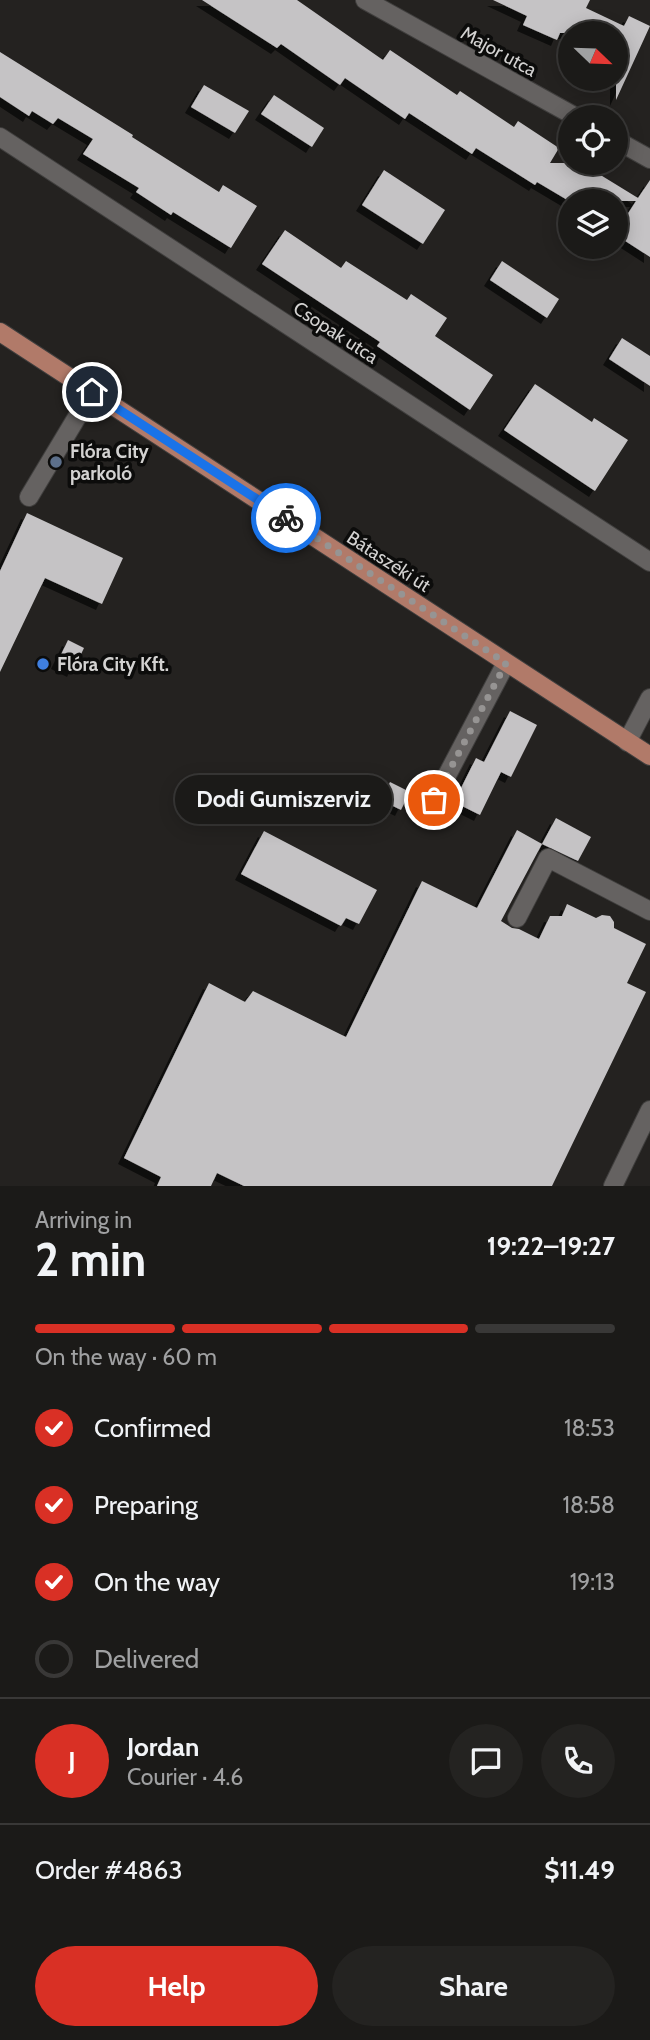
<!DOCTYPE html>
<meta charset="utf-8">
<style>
:root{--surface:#1b1a18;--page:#242321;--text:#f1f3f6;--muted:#a0a1a2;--line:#393837;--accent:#d93025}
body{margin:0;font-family:Cabin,sans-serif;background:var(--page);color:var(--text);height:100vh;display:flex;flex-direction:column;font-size:26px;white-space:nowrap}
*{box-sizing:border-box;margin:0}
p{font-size:23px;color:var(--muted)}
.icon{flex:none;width:38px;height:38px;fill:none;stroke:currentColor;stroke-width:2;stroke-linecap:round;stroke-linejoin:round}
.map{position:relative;height:1186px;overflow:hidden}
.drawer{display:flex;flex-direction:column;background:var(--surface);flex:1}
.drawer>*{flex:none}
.needle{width:46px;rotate:113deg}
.buttons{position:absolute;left:558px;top:21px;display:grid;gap:14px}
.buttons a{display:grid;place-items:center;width:70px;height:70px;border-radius:50%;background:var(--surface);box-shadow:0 4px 18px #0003,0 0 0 2px var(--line);font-size:35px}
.pin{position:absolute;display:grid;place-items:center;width:60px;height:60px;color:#fff;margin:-30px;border:4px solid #fff;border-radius:50%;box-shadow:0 2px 7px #0007}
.courier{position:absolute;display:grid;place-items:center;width:70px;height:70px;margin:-35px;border:5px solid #1a73e8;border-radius:50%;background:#fff;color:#222;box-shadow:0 2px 9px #0007}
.bubble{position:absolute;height:49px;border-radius:24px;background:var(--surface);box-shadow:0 4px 18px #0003,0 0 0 2px var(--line);font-size:23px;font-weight:700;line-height:49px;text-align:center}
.headline em{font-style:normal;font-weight:700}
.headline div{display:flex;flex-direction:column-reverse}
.headline{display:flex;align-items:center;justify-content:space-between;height:119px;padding:0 35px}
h1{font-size:46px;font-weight:700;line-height:52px}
.bar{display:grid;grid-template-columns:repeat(4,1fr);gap:10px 7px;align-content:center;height:84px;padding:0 35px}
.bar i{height:9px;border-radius:5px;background:var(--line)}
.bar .selected{background:var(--accent)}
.bar p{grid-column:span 4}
.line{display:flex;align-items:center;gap:18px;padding:0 35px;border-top:2px solid var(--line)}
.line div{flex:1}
.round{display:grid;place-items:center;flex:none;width:74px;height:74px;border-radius:37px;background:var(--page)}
ol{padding:0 35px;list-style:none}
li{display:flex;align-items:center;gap:21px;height:77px}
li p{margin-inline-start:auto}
li .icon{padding:7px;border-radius:50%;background:var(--accent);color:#fff;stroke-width:4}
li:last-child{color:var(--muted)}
li i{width:38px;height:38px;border:4px solid var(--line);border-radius:50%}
.primary-button{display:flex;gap:14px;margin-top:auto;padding:14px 35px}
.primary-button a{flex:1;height:80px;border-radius:42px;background:var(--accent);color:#fff;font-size:28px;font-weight:700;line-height:80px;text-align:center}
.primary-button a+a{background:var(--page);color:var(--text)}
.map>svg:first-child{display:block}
</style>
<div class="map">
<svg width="650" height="1186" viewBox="0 0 650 1186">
<defs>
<filter id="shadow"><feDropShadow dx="-6" dy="6" stdDeviation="0" flood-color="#0009"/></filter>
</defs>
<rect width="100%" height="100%" fill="#242220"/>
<g fill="#c5c3c5" filter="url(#shadow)">
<path d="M202 0H297L383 60 390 50 457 95 460 91 514 127 518 121 559 148 550 163H581L638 198 650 180V257L616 235V232L636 201H569L537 182 535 185 476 148 472 154 409 113 405 119 345 78 340 85 281 44 277 48Z"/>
<path d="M493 0H590L586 8 624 26 629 16 650 26 616 100V33H560L557 40 523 25 527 16Z"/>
<path d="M0 52 133 135 132 137 219 192 223 185 257 206 231 248 173 212 171 215 136 192 139 188 83 154 93 139 58 118 53 124 32 111 29 116 0 97Z"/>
<path d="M204 85 249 111 235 133 191 107Z"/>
<path d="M274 95 324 128 312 147 261 114Z"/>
<path d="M384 170 445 210 423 244 362 205Z"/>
<path d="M285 230 341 268 346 261 407 300 411 294 447 318 435 336 493 375 470 410 377 346 380 342 262 264Z"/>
<path d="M502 261 559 299 547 318 490 280Z"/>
<path d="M622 338 650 356V386L609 359Z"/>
<path d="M535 384 592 422 594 418 628 440 595 491 504 430Z"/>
<path d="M27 513 123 558 102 604 45 578 0 672V571Z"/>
<path d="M68 640 84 648 73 671 57 663Z"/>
<path d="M510 711 537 725 511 777 501 772 480 815 454 802 476 758 484 762Z"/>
<path d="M390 782 410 792 401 810 381 800Z"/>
<path d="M556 818 591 837 578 861 542 844Z"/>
<path d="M517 830 542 844 501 921 512 928 519 929 539 939 550 916H562L567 904 596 918 602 915 610 916 614 922V928L646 944 627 983 646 992 552 1186H244L217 1173 211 1186H157L161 1177 124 1158 209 983 245 1002 253 991 346 1037 422 881 477 908Z"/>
<path d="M264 831 377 890 359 924 346 918 341 926 241 874Z"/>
</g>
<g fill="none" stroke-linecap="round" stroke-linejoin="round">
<defs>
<g id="minor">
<path d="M365 0 576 117"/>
<path d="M0 137 650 562"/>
<path d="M616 140 650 159"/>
<path d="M29 497 92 392"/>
<path d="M627 742 650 698"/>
<path d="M434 800 506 663"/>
<path d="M517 918 548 858 650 911"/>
<path d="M613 1186 650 1110"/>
</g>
<path id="major" d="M0 332 650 756"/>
</defs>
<use href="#minor" stroke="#403f3e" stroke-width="20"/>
<use href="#major" stroke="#403f3e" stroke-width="20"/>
<use href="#minor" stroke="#656261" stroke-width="18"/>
<use href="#major" stroke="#b17a69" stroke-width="18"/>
</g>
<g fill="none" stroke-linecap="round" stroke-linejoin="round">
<path stroke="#969493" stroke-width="7" stroke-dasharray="0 12.6" d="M286 518 506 663 434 800"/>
<path stroke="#1a73e8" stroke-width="9" d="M92 392 286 518"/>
</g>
<circle fill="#5c6f8a" stroke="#0c0c0b" stroke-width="2.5" cx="56" cy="462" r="7"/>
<circle fill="#3f7fe0" stroke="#0c0c0b" stroke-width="2.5" cx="43" cy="664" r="7"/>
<g text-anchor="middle" stroke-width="7" stroke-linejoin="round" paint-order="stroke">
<g font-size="19" fill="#d3d2d1" stroke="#0c0c0b">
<text transform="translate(499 51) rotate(29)" y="7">Major utca</text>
<text transform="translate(336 332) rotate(33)" y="7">Csopak utca</text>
<text transform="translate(389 561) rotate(33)" y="7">Bátaszéki út</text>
</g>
<g font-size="19" font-weight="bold" fill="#d3d2d1" stroke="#0c0c0b" text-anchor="start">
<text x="70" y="458">Flóra City<tspan x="70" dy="22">parkoló</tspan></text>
<text x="57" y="671">Flóra City Kft.</text>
</g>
</g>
</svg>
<div class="buttons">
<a><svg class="needle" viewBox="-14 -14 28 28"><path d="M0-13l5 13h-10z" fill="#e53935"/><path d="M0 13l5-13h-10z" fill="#a0a1a2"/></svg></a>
<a><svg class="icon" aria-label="locate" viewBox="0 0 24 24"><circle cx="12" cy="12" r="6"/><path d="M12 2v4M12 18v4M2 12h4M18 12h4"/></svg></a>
<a><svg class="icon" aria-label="layers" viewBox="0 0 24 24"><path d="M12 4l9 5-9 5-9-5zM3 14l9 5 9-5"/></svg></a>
</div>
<div class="pin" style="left:434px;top:800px;background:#ea580c"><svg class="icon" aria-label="bag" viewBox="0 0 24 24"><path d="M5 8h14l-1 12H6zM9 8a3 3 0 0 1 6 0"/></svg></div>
<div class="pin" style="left:92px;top:392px;background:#1f2937"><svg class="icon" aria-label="home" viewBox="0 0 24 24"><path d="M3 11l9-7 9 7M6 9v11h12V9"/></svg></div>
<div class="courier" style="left:286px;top:518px"><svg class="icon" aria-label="bike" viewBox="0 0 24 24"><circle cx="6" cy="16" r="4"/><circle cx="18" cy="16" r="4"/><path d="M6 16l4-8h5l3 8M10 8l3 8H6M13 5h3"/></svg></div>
<div class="bubble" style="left:175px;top:775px;width:217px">Dodi Gumiszerviz</div>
</div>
<section class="drawer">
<div class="headline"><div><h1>2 min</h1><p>Arriving in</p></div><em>19:22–19:27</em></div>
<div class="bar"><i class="selected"></i><i class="selected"></i><i class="selected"></i><i></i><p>On the way · 60 m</p></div>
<ol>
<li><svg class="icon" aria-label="check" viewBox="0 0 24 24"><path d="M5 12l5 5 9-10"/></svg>Confirmed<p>18:53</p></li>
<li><svg class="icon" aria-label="check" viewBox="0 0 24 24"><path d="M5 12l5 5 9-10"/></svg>Preparing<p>18:58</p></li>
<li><svg class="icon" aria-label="check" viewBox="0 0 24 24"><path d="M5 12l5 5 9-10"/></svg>On the way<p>19:13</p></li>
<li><i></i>Delivered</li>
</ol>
<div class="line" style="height:126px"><b class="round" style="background:var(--accent);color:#fff">J</b><div><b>Jordan</b><p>Courier · 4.6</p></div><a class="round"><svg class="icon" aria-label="chat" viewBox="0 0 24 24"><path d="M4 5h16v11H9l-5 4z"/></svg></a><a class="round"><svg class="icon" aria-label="phone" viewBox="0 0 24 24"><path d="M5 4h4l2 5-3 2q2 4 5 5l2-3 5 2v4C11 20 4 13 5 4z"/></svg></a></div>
<div class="line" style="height:91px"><div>Order #4863</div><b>$11.49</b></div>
<div class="primary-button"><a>Help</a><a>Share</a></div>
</section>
